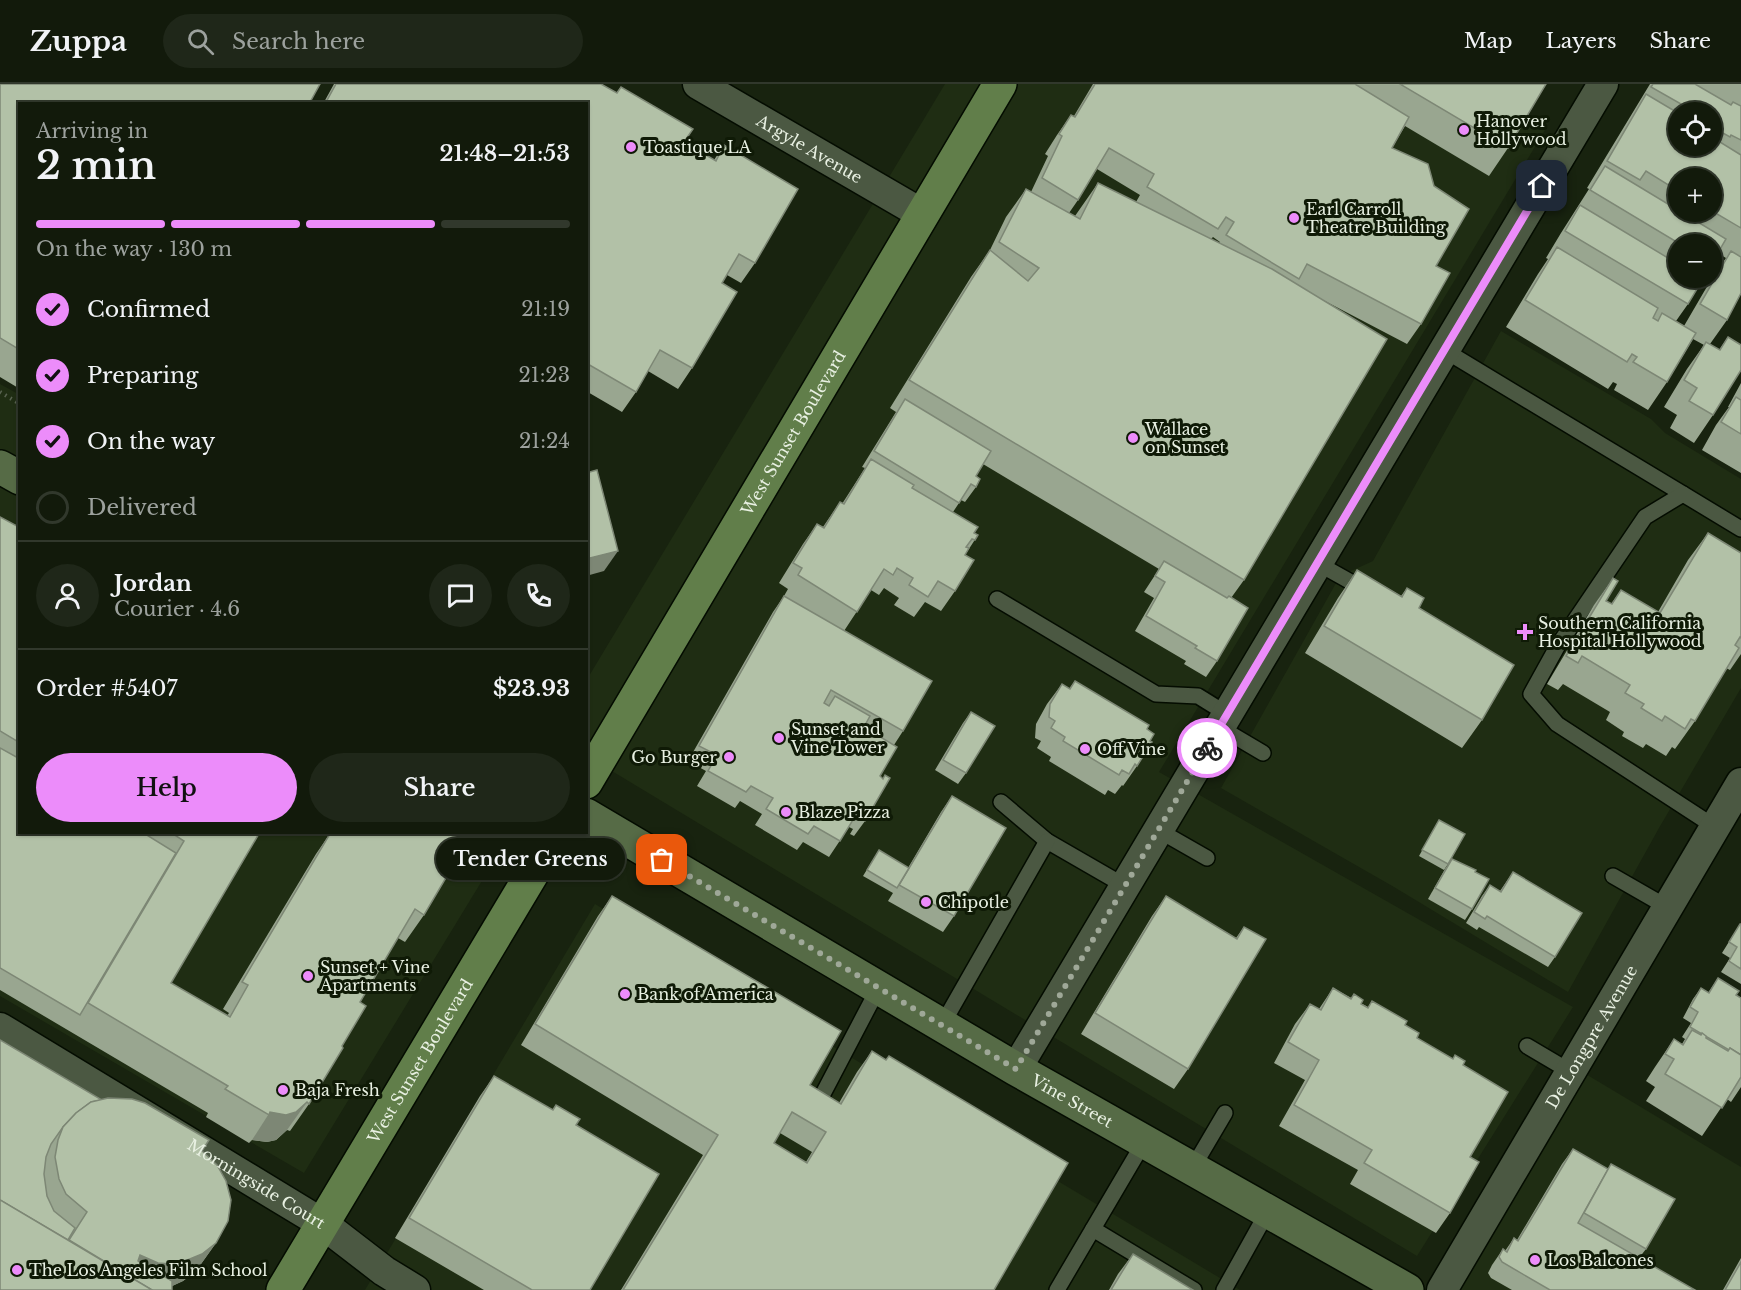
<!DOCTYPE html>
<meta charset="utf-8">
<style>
:root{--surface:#121a0b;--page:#1f2719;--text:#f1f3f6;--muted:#9ca19d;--line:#31382c;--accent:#ec8cfa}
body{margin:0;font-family:"Libre Baskerville",serif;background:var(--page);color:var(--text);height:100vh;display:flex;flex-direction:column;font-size:22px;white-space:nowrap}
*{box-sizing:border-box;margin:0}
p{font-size:20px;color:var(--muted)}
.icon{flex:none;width:33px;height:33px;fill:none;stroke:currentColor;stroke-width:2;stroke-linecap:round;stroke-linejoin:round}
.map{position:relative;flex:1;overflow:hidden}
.details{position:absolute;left:18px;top:18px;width:570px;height:732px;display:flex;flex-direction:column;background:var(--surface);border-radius:0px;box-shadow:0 2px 4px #0004,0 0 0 2px var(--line)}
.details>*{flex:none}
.fabs{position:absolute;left:1668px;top:18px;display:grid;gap:12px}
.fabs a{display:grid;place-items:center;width:54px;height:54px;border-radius:50%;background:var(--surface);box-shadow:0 2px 4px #0004,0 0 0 2px var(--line);font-size:30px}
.pin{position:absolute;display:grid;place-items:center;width:51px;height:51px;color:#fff;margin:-26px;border-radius:12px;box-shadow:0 3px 9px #0006}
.courier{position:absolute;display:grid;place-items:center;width:60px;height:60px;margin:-30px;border:4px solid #ec8cfa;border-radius:50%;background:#fff;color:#222;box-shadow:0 2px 8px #0007}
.bubble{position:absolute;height:42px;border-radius:21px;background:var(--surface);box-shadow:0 2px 4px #0004,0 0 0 2px var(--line);font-size:20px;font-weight:600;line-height:42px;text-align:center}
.headline em{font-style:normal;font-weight:600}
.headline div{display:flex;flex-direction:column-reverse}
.headline{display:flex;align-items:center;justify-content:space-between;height:102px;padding:0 18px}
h1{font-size:39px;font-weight:600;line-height:45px}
.bar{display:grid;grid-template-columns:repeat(4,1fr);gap:9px 6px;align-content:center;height:72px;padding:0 18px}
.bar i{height:8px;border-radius:4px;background:var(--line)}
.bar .active{background:var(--accent)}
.bar p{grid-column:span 4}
.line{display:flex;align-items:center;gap:15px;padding:0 18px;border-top:2px solid var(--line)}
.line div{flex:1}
.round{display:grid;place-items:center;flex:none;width:63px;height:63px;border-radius:32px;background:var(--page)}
ol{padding:0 18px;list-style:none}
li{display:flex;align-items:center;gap:18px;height:66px}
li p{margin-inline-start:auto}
li .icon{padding:6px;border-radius:50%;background:var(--accent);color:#111;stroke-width:4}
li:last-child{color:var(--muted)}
li i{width:33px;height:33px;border:3px solid var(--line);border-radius:50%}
.button{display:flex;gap:12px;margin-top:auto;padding:12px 18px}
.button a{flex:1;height:69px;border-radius:36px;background:var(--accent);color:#111;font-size:24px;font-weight:600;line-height:69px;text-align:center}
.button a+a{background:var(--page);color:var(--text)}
header{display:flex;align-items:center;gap:36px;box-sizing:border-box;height:84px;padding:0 30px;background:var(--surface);border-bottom:2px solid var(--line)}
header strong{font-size:28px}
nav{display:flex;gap:33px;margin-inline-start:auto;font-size:21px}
.search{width:420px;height:54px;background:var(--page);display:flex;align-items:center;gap:15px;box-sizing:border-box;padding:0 21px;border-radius:33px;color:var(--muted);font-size:22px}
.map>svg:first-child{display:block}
</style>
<header>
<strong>Zuppa</strong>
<div class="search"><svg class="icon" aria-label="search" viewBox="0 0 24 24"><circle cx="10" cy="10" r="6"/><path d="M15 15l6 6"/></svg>Search here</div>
<nav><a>Map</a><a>Layers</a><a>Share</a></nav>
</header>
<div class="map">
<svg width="1741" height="1206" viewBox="0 0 1741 1206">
<rect width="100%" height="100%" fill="#18230f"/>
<g fill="#1f2d13">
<path d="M945 0H1468L1545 46 1159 688 1573 923 1417 1172 587 672 586 597Z"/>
<path d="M1501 247 1651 335 1665 349 1741 395V604L1659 744 1568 908 1394 803 1221 704 1340 492 1373 477Z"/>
<path d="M0 300 20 311V748L511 749 304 1089 0 912Z"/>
<path d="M595 820 1240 1206H365Z"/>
<path d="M1579 986 1741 1083V1206H1448Z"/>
</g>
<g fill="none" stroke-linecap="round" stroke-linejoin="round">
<defs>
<g id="service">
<path d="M1444 266 1683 410"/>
<path d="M1317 479 1367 507"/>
<path d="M997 515 1156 610 1198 612 1227 630"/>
<path d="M1219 643 1263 669"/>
<path d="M1001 718 1047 757 1125 802"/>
<path d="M1715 743 1557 640 1531 610 1557 563 1645 433 1683 410 1741 445"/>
<path d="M1158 746 1207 774"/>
<path d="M1613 792 1667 823"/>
<path d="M942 941 1047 757"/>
<path d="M1527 962 1571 988"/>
<path d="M814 1027 879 903"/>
<path d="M1192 1085 1225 1029"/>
<path d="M1093 1145 1194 1206"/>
<path d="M1057 1206 1144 1058"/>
<path d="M1224 1206 1268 1127"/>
</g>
<g id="minor">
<path id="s1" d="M698 0 922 130"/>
<path id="s2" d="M0 944 323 1140 384 1187 415 1206"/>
<path d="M1016 985 1603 0"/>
<path id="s3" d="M1442 1206 1741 699"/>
</g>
<g id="secondary">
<path d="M0 383 20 394"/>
<path id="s4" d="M586 731 1016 985 1407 1206"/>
</g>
<g id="primary">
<path id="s5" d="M586 698 1000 0"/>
<path id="s6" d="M283 1206 557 748"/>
</g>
</defs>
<use href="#service" stroke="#040c00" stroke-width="18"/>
<use href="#minor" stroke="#040c00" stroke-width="33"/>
<use href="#secondary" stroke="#040c00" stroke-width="36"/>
<use href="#primary" stroke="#040c00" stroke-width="36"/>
<path stroke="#596351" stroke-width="4" stroke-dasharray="1.5 4.5" stroke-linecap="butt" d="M0 308 20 320"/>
<use href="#service" stroke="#4b5842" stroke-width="15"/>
<use href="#minor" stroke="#4b5842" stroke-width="30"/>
<use href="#secondary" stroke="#566b46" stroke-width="33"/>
<use href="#primary" stroke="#617e4a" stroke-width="33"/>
</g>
<g fill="#99a690" fill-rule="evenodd">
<path d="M0 0 20 20V305L0 293Z"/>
<path d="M334 0H601L616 9 621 3 684 58 714 76 724 61 755 179 741 199 727 191 722 199 692 284 678 305 648 287 636 308 622 328 586 307V20H323Z"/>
<path d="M1093 0H1546L1508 64 1489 92 1405 42 1392 64 1436 182 1421 240 1407 260 1321 215 1244 496 1231 514 1217 577 1206 593 1184 580 1186 577 1135 547 1154 514 1144 508 1159 485 983 380 976 392V403L965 418 961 416 953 428 974 449 978 451 965 471 955 507 941 527 925 518 914 533 894 521 899 514 884 504 879 511 871 506 844 547 903 647 894 661 880 692 865 737 854 752 850 750 853 745 849 743 829 773 803 758 797 766 755 741 762 730 740 717 735 724 697 702 706 687 688 677 773 528 784 512 798 520 784 512 788 505 779 499 803 460 817 440 823 443 840 418 842 420 865 384 862 383 896 328 890 324 971 193 990 166 1006 133 1026 105 1031 108 1048 72 1045 70 1057 51 1071 31 1074 32ZM1097 85 1140 111 1136 118 1098 99 1075 132 1069 129 1078 116ZM1213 153 1220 158V159L1211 155Z"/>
<path d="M1650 0H1741V209L1727 236 1710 260 1719 266 1728 253 1713 331 1694 359 1670 344 1677 331 1664 323 1687 285 1704 261 1693 255 1667 298 1648 326 1614 306 1617 300 1613 298 1608 305 1506 243 1538 190 1548 175 1546 174 1561 149 1589 105 1587 104ZM1678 28H1712V62H1678ZM1678 94H1712V128H1678ZM1678 160H1712L1717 169 1726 174 1712 194 1684 242 1676 237 1688 220 1701 194H1678Z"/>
<path d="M1741 299V389L1702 366 1716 341 1729 323H1728Z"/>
<path d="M0 433 18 445H20V748H260L171 899 227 932 229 929 223 925 316 770 331 748H473L424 831 405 858 398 854 360 918 342 962 309 1020 290 1047 287 1046 276 1056 267 1058 252 1056 249 1059 206 1033 208 1029 0 906Z"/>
<path d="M1708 449 1741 469V570L1730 586 1726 584 1695 637 1675 665 1672 663 1666 672 1646 660 1643 664 1622 652 1624 648 1606 636 1610 628 1563 600 1558 606 1547 600 1594 521 1613 494 1606 517 1611 520 1621 506 1658 528 1688 476Z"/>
<path d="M1357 486 1401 512 1407 504 1419 524 1482 636 1462 664 1305 569 1338 514Z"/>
<path d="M1075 597 1147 645 1150 657 1137 682 1123 702 1122 701 1115 710 1108 706 1105 711 1049 677 1051 673 1037 664 1041 657 1035 654 1036 640 1047 620 1062 600 1069 605Z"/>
<path d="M971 628 966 689 958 700 935 686 963 639Z"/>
<path d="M952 712 954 832 943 848 888 817 893 809 863 792 879 766 908 784 941 728Z"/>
<path d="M1439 736 1448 780 1444 786 1419 772Z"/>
<path d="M1452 775 1475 788 1472 825 1465 836 1428 815 1445 785Z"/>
<path d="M1513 788 1555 873 1548 883 1479 843 1477 846 1466 839 1482 812 1490 801 1500 807Z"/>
<path d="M612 812 810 1001 839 1019 857 988 872 967 994 1206H621L703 1071 521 961 598 832ZM780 1049 812 1068 806 1078 774 1059Z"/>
<path d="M1166 812 1236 854 1244 843 1188 985 1174 1005 1081 950 1152 832Z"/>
<path d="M1740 840H1741V900L1721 888 1730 874 1722 869Z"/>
<path d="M1718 894 1736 911 1741 914V1003L1731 1018 1727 1015 1702 1052 1646 1017 1655 1003 1646 997 1655 983 1674 955 1682 960 1685 955 1682 953 1691 939 1683 934 1693 915 1701 904 1708 909Z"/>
<path d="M1333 904 1368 923 1372 917 1405 941 1417 954 1463 981 1470 1073 1450 1129 1436 1149 1350 1100 1358 1086 1279 1042 1305 996 1274 979 1295 940 1310 920 1319 925Z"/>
<path d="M0 956 102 1016 202 1067 216 1159 196 1187 183 1197 172 1202 0 1206Z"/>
<path d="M494 992 552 1026 556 1021 576 1041 590 1206H484L395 1154 480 1012Z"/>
<path d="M1573 1065 1608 1085 1611 1080 1646 1165 1639 1174 1695 1206H1512L1491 1194 1488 1189 1492 1181 1503 1165 1505 1167 1514 1154 1517 1156 1562 1080Z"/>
<path d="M1133 1170 1193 1206H1109L1118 1190Z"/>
<path d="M1741 1174V1206H1723Z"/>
</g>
<g fill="#7d8775">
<path d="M618 467 604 487 586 492V475Z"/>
<path d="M307 1018 287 1046 276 1056 267 1058 252 1056 270 1028Z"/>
<path d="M216 1159 196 1187 183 1197 166 1205 126 1191 140 1171Z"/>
</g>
<g fill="#b2c1a7" stroke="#7d8775" stroke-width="1.5" fill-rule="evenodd">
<path d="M0 0H320L309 20H20V266L0 254Z"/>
<path d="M336 0H601L617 9 621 3 693 45 684 58 716 77 724 61 798 105 755 179 739 170 722 199 737 208 692 284 660 266 636 308 586 279V20H325Z"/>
<path d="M1095 0H1355L1409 33 1392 64 1428 80 1434 102 1469 125 1436 182 1450 189 1421 240 1307 180 1299 195 1226 151 1234 138 1226 133 1218 145 1147 103 1154 90 1109 64 1078 116 1042 94 1062 52 1059 50 1071 31 1075 33Z"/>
<path d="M1400 0H1546L1508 64Z"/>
<path d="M1653 0H1695L1731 21 1733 18 1741 22V56L1731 51 1730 53 1712 43V28H1695L1651 3Z"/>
<path d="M1646 10 1678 29 1676 32 1678 33V62H1712V53L1741 71V144L1712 127V94H1678V107L1646 87 1640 96 1607 77Z"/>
<path d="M1605 82 1726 155 1712 179V160H1680L1590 106Z"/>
<path d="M1098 99 1272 185 1387 255 1244 496 909 296 990 166 1028 197 1039 184 999 158 1026 105 1080 135Z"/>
<path d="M1580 121 1678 180V194H1700L1703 195 1688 220 1565 147Z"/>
<path d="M1557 163 1658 224 1653 234 1658 237 1662 229 1696 249 1667 298 1633 278 1637 273 1632 270 1627 278 1525 216Z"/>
<path d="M1731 167 1741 173V209L1727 236 1700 220Z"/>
<path d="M1728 253 1741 261V286L1713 331 1689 317 1697 304 1684 296 1706 258 1720 266Z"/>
<path d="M1736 313 1741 316V350L1721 338Z"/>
<path d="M905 315 991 367 976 392 980 395 976 403 971 400 959 419 874 367Z"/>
<path d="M871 375 914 401 912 404 978 443 974 449 978 451 975 456 972 455 966 463 969 464 965 471 974 476 955 507 938 497 928 513 909 501 913 494 897 484 893 491 884 485 857 528 798 491 802 484 793 479 817 440 824 444 840 418 844 420Z"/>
<path d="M597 386 618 467 586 475V389Z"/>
<path d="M0 433 17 442 18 445H20V659L0 647Z"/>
<path d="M1708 449 1741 469V554L1740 553 1735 561 1739 564 1695 637 1691 635 1685 645 1665 632 1662 637 1641 624 1644 620 1625 609 1630 601 1582 572 1578 579 1566 572 1613 494 1618 497 1606 517 1612 520 1621 506 1660 529Z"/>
<path d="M1164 477 1227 514 1229 512 1248 524 1217 577 1195 564 1197 562 1146 532 1165 498 1155 492Z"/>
<path d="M1357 486 1402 513 1407 504 1424 514 1419 524 1514 581 1482 636 1324 542Z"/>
<path d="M784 512 932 597 903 647 831 606 824 619 829 622 835 612 870 632 864 643 897 663 880 692 883 695 885 691 890 694 865 737 861 734 864 730 859 726 840 757 814 742 808 750 766 725 773 714 751 702 746 708 708 687 717 671 699 662Z"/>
<path d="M1075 597 1149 641 1147 645 1154 650 1150 657 1152 658 1137 682 1135 680 1129 690 1122 686 1119 691 1063 657 1065 653 1051 644 1055 637 1049 633 1050 620 1062 600 1070 605Z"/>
<path d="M971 628 995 642 966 689 943 676Z"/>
<path d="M0 664 20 675V748H142L176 769 80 931 0 884Z"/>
<path d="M952 712 1006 744 954 832 899 801Z"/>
<path d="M1439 736 1465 750 1448 780 1422 766Z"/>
<path d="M170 748H260L171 899 230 933 248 901 242 898 331 748H473L424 831 415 825 360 918 366 922 342 962 343 964 309 1020 307 1018 296 1028 286 1031 270 1028 269 1031 225 1005 228 1002 88 919 184 757Z"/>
<path d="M879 766 909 784 897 804 867 786Z"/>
<path d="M1452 775 1476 786 1475 788 1489 795 1472 825 1435 804Z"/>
<path d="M1513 788 1582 829 1555 873 1487 832 1485 835 1474 828 1490 801 1501 808Z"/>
<path d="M612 812 841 947 810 1001 841 1020 872 967 886 976 889 972 1068 1079 994 1206H623L718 1051 535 940ZM792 1028 826 1048 807 1079 774 1059Z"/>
<path d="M1166 812 1237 855 1244 843 1266 855 1188 985 1095 929Z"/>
<path d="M1740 840H1741V885L1729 877 1737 863 1729 858Z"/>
<path d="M1718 894 1739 907 1736 911 1741 914V971L1730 964 1729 966 1690 943 1698 928 1690 923 1701 904 1709 909Z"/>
<path d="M1333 904 1351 915 1354 910 1363 916 1361 920 1368 924 1372 917 1407 937 1405 941 1419 949 1417 954 1453 975 1455 971 1465 977 1463 981 1508 1008 1470 1073 1479 1078 1450 1129 1364 1079 1372 1066 1294 1021 1319 976 1288 958 1310 920 1321 926Z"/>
<path d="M1692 946 1701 951 1702 949 1706 952V954L1728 967 1730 964 1741 971V993L1722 1024 1665 990 1674 975 1665 970 1674 955 1683 961Z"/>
<path d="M0 956 102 1016 91 1018 76 1029 63 1043 51 1060 46 1073 44 1090 47 1112 54 1127 75 1144 68 1156 0 1116Z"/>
<path d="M494 992 553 1026 556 1021 580 1035 576 1041 659 1090 590 1206H532L409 1134Z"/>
<path d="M108 1014 132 1015 145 1019 209 1056 202 1067 217 1081 226 1097 231 1116 228 1137 216 1159 202 1170 185 1177 172 1180 158 1179 140 1171 138 1177 172 1197V1206H152L69 1156 87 1128 66 1110 59 1095 55 1073 58 1056 63 1043 76 1029 91 1018Z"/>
<path d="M1573 1065 1608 1085 1578 1139 1695 1206H1550L1502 1178 1499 1173 1503 1165 1507 1168 1514 1154 1518 1157Z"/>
<path d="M1611 1080 1675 1115 1646 1165 1584 1129Z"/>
<path d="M0 1116 152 1206H0Z"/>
<path d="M1133 1170 1193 1206H1111Z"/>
<path d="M1741 1178V1206H1725Z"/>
</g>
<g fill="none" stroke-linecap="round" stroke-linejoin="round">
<path stroke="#9fa898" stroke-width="6" stroke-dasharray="0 10.8" d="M662 776 1016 985 1207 664"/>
<path stroke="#ec8cfa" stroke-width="8" d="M1207 664 1542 102"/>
</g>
<g fill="#ec8cfa" stroke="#0f1a06" stroke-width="2">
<circle cx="1464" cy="46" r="6"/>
<circle cx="631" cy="63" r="6"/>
<circle cx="1294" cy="134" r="6"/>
<circle cx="1133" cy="354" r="6"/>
<path d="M1522 539h6v6h6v6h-6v6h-6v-6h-6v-6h6z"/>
<circle cx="779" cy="654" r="6"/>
<circle cx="1085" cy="665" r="6"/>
<circle cx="729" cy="673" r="6"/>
<circle cx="786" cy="728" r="6"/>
<circle cx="926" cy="818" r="6"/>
<circle cx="308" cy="892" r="6"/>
<circle cx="625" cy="910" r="6"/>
<circle cx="283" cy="1006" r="6"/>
<circle cx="1535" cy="1176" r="6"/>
<circle cx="17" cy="1186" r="6"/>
</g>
<g text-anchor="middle" stroke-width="6" stroke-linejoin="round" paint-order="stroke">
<g font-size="16" fill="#e8f0e2" stroke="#0f1a06" text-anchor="start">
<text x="1476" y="43">Hanover<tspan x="1476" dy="18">Hollywood</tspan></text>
<text x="643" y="69">Toastique LA</text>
<text x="1306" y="131">Earl Carroll<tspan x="1306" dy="18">Theatre Building</tspan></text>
<text x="1145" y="351">Wallace<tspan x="1145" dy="18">on Sunset</tspan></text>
<text x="1538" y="545">Southern California<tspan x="1538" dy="18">Hospital Hollywood</tspan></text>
<text x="791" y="651">Sunset and<tspan x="791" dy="18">Vine Tower</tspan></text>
<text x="1097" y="671">Off Vine</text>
<text x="717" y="679" text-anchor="end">Go Burger</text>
<text x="798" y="734">Blaze Pizza</text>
<text x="938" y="824">Chipotle</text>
<text x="320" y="889">Sunset + Vine<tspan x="320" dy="18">Apartments</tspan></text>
<text x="637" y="916">Bank of America</text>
<text x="295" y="1012">Baja Fresh</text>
<text x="1547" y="1182">Los Balcones</text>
<text x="29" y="1192">The Los Angeles Film School</text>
</g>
<g font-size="16" fill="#e8f0e2" stroke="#0f1a06">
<text dy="6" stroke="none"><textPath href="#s1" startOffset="129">Argyle Avenue</textPath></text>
<text dy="6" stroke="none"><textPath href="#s5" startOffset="406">West Sunset Boulevard</textPath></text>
<text dy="6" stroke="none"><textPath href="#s3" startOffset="294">De Longpre Avenue</textPath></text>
<text dy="6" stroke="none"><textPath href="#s6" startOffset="267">West Sunset Boulevard</textPath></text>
<text dy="6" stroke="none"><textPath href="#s4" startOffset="564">Vine Street</textPath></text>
<text dy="6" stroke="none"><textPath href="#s2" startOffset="300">Morningside Court</textPath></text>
</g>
</g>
</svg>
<div class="fabs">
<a><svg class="icon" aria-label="locate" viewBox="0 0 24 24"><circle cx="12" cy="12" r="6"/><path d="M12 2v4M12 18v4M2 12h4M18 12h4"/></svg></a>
<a>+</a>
<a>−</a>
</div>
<div class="pin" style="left:662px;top:776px;background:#ea580c"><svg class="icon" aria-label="bag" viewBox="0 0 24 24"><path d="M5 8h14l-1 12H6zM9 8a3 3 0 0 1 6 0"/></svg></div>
<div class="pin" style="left:1542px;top:102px;background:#1f2937"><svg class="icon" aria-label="home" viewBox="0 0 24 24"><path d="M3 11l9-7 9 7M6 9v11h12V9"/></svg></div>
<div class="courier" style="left:1207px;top:664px"><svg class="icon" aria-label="bike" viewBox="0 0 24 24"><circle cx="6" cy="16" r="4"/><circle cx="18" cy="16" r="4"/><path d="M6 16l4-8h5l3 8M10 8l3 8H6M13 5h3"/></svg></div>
<div class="bubble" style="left:436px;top:754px;width:189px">Tender Greens</div>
<section class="details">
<div class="headline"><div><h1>2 min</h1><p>Arriving in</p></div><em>21:48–21:53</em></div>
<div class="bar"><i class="active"></i><i class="active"></i><i class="active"></i><i></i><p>On the way · 130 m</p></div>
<ol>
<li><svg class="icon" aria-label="check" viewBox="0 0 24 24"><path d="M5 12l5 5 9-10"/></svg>Confirmed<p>21:19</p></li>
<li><svg class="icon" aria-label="check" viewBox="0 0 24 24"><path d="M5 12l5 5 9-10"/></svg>Preparing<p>21:23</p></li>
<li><svg class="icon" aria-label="check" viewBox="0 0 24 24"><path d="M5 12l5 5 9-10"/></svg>On the way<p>21:24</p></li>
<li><i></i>Delivered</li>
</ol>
<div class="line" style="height:108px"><a class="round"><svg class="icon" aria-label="person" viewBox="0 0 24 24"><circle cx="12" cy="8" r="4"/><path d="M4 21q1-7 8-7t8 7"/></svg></a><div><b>Jordan</b><p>Courier · 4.6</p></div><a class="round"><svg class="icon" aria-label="chat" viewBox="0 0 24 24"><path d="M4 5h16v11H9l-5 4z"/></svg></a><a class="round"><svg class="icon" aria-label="phone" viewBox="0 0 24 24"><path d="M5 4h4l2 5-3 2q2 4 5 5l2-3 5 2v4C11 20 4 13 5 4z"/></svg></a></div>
<div class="line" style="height:78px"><div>Order #5407</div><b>$23.93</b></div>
<div class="button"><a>Help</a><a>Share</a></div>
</section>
</div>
